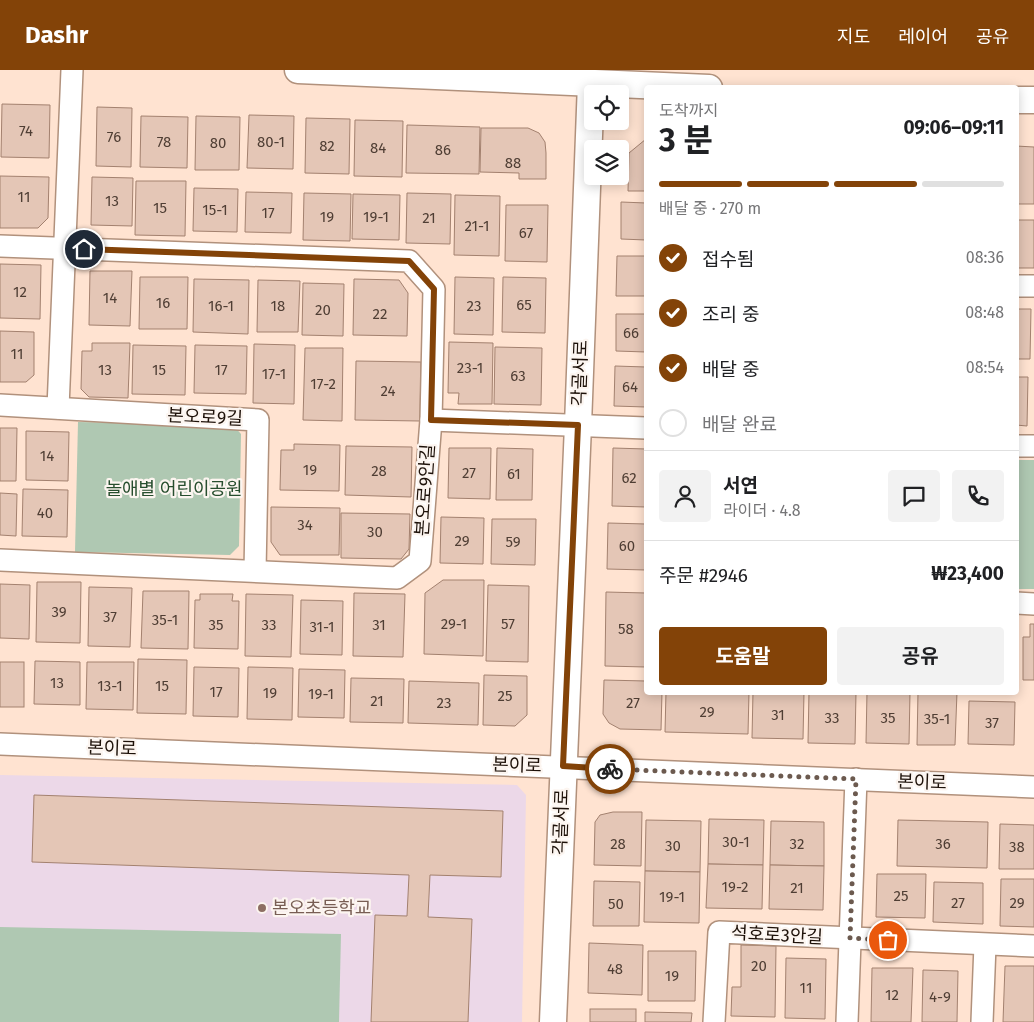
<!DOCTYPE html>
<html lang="ko">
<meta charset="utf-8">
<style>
:root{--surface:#fff;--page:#f2f2f2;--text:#202124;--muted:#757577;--line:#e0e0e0;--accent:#834308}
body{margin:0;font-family:"Fira Sans","Noto Sans KR",sans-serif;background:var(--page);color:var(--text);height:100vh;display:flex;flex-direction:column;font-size:19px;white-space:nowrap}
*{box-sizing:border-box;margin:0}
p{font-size:16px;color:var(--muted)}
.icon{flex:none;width:28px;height:28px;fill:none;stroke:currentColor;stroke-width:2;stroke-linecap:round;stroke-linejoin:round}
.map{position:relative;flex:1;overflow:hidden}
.details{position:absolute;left:644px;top:15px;width:375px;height:610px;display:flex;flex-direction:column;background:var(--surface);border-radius:5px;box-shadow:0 2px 12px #0003}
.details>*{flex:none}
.fabs{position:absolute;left:584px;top:15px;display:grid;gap:10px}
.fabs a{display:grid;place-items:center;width:45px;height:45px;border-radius:5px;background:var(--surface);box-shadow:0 2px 12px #0003;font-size:25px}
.pin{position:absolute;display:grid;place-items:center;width:42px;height:42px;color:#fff;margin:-21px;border:2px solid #fff;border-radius:50%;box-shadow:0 1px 5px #0007}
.courier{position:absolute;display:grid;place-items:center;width:50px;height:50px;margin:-25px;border:4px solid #834308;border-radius:50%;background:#fff;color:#222;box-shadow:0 1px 6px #0007}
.headline em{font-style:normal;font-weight:700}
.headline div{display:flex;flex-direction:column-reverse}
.headline{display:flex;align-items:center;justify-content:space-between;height:85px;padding:0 15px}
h1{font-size:32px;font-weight:700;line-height:38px}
.bar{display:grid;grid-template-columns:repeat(4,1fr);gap:8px 5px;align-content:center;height:60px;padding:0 15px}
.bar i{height:6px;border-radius:4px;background:var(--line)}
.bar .on{background:var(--accent)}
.bar p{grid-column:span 4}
.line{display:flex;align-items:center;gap:12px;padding:0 15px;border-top:1px solid var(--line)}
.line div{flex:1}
.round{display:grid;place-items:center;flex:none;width:52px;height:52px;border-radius:5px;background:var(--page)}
ol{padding:0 15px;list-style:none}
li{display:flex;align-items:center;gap:15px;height:55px}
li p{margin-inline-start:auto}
li .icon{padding:5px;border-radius:50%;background:var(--accent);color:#fff;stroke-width:4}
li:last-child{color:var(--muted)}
li i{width:28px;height:28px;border:2px solid var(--line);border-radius:50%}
.primary-button{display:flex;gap:10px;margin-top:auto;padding:10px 15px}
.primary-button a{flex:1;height:58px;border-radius:5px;background:var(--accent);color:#fff;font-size:20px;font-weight:700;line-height:58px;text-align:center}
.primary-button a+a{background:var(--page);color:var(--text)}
header{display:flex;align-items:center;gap:30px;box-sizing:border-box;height:70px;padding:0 25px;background:var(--accent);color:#fff}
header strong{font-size:24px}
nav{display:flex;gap:28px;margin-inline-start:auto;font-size:18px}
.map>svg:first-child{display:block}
</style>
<header>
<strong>Dashr</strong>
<nav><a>지도</a><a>레이어</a><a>공유</a></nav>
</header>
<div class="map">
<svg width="1034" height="952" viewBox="0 0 1034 952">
<rect width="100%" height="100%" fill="#ffe3d1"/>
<path fill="#ecd8e8" d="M0 705 517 715 526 725 522 952H0Z"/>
<g fill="#afc8b2">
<path d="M78 352 233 355 241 364 239 476 230 485 75 482Z"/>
<rect x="1016" y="390" width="18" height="129"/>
<path d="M0 857 341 864 339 952H0Z"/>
</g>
<g fill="#e4c6b6" stroke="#a3816f">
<path d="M2 34 50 35 49 88 1 87Z"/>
<path d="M97 37 132 38 131 97 96 96Z"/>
<path d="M249 45 294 46 293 99 247 98Z"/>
<path d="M141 46 188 47 187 98 140 97Z"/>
<path d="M196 46 240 47 239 100H195Z"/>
<path d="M306 48 350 49 349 104 305 103Z"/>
<path d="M355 50 403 51 402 107 354 106Z"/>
<path d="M407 55 480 57 479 104 406 103Z"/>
<path d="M481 58H528L539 63 545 72 546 83V109H519V103L480 102Z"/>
<path d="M646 69V121H628L629 83Z"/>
<path d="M1016 76 1034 77V134H1016Z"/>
<path d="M0 106 49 107 48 148 38 158H0Z"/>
<path d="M92 107 133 108 132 156 91 155Z"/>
<path d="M136 111H186L185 166 135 165Z"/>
<path d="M194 118 238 119 237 162 193 161Z"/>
<path d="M246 122 292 123 291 163 245 162Z"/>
<path d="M304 123 351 124 350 171 303 170Z"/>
<path d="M407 123 451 124 450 174 406 173Z"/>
<path d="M353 124 400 125 399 170 352 169Z"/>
<path d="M455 125 500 126 499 186 454 185Z"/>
<path d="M621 132 646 133V170L621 169Z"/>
<path d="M506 135H548L547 192 505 191Z"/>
<rect x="1016" y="150" width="18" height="48"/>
<path d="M617 186H646V226H616Z"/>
<path d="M0 194 41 195 40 249 0 248Z"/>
<path d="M90 201H132L130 256 89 255Z"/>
<path d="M140 207H188L187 259H139Z"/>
<path d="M455 207 494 208 493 265 454 264Z"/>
<path d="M503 207 546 208 545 263 502 262Z"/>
<path d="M194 209 249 210 248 264 193 262Z"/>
<path d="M354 209 399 210 408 223 407 266 353 265Z"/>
<path d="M258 210 300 211 298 262H257Z"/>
<path d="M303 213 344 214 343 266 302 265Z"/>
<path d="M1016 239H1031L1030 289H1016Z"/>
<path d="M616 244H646V282L616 281Z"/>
<path d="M0 261 34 262V305L26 312H0Z"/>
<path d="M449 272 493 273 492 334H458L459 323H448Z"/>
<path d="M92 273H130L128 328 89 327 81 319 82 281H92Z"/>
<path d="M254 274 295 275 294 334 253 333Z"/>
<path d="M133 275 186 276 185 325 132 324Z"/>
<path d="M195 275 247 276 246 324 194 323Z"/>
<path d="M495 277 542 278 541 335 494 334Z"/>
<path d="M305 278H343L342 351 303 350Z"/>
<path d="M356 291 421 292 420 351 355 350Z"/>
<path d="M615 296 646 297V337L614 336Z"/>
<path d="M1016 307H1028L1027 356 1016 355Z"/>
<path d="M0 358H17L16 411H0Z"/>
<path d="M26 361 69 362 68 411 26 410Z"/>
<path d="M294 374 340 375 339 421 280 420 281 380H294Z"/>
<path d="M346 376 412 377 411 427 345 425Z"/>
<path d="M449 378H491L490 429 448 428Z"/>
<path d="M497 378 533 379 532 430H496Z"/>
<path d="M613 378 646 379V437L612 436Z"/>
<path d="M23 419 68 420 67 467 22 466Z"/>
<path d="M0 423 17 424 16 466 0 465Z"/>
<path d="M271 437 340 438 339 485H280L271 472Z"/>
<path d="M341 443 410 444 409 479 401 489 341 488Z"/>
<path d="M441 447 484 448 483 494 440 493Z"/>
<path d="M492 449H536L535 495 491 494Z"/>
<path d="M608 453 646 454V500L607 499Z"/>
<path d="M443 510H484L483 586 424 584 425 523Z"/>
<path d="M37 512H81L80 573 36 572Z"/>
<path d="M0 514 30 515 29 569 0 568Z"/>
<path d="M488 515 529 516 528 592 486 591Z"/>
<path d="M89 517 132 518 130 577 88 576Z"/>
<path d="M143 521H189L188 579 141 578Z"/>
<path d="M606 522 646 523V597L605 596Z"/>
<path d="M354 523 405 524 403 587 353 586Z"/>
<path d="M200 524H233L232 531H239L238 579 194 578 195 530H200Z"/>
<path d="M246 524 293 525 291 587 245 586Z"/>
<path d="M301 530 343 531 342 585 300 584Z"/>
<path d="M1030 554H1034V610H1023V567H1030Z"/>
<path d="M138 589 187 590 186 644 137 643Z"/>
<path d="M35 591 80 592V635L34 634Z"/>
<rect x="0" y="592" width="24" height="45"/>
<path d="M87 592H134L133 640 86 639Z"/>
<path d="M194 597 239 598 238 647 193 646Z"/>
<path d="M248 597 293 598 292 650 247 649Z"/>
<path d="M299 599 345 600 344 648 298 647Z"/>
<path d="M484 605 527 606V645L515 656 483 655Z"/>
<path d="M351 608 404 609 403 653 350 652Z"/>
<path d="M604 610 646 611V622H662L661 660 620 659 609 653 603 644Z"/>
<path d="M409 611 479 613 478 655 408 653Z"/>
<path d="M666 622H749L748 664 665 662Z"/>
<path d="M753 622H804L803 669 752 668Z"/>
<path d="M809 622H856L855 674 808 673Z"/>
<path d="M867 622H910L909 674 866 673Z"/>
<path d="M918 622H957L955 675H917Z"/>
<path d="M969 631 1015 632 1014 675 968 674Z"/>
<path d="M34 725 503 741 501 807 430 805 428 847 472 849 468 952H371L375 845 407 846 409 805 32 792Z"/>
<path d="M613 742H642L641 796 594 795 595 752 600 745Z"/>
<path d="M709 749 764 750 763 795 708 794Z"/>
<path d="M646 750 701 751 700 802 645 801Z"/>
<path d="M898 750 988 752 987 798 897 796Z"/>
<path d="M771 751 824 752V796L770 795Z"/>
<path d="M1000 754 1034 755V799H999Z"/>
<path d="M708 794 763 795 762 839 706 838Z"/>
<path d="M770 795 824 796 823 840 769 839Z"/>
<path d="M645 801 700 802 699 853 644 852Z"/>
<path d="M877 804H926L925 848 876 847Z"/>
<path d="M1001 809H1034V857L1000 856Z"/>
<path d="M594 811 640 812 639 856H593Z"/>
<path d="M934 812 983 813V854L933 852Z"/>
<path d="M589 873 643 875 642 925 588 923Z"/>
<path d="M741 875 776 876 775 947 731 946 732 917H741Z"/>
<path d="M648 881H696L695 931H648Z"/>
<path d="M786 888 826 889 825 949 785 948Z"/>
<path d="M1005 896H1034V952H1003Z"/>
<path d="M872 898H913L911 952H871Z"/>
<path d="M923 900 958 901 957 952H922Z"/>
<rect x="590" y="939" width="46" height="13"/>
<path d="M645 942 692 943 691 952H645Z"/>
</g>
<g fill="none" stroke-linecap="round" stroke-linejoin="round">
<defs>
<g id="minor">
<path d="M0 176 409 191 434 219 431 350 420 491 397 508 0 490"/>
<path d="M1016 216H1034"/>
<path d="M0 335 258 350 255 501"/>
<path d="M58 338 72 0"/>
<path d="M431 350 646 358"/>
<path d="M1016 376H1034"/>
<path d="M1016 533 1034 534"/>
<path d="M0 674 1034 717"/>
<path d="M714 952 719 862 1034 876"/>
<path d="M847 952 856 709"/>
<path d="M982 952 985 875"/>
</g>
<g id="tertiary">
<path d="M298 0 709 18"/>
<path d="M1016 30H1034"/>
<path d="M553 952 578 355 591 13"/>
</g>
</defs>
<use href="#minor" stroke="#b1917c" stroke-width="24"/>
<use href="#tertiary" stroke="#b1917c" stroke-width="29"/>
<use href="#minor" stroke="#fff" stroke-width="21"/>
<use href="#tertiary" stroke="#fff" stroke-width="26"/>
</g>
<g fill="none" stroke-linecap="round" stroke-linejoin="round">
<path stroke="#6c5a4f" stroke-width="5" stroke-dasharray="0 9" d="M610 699 856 709 850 868 888 870"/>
<path stroke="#834308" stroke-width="6" d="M84 179 409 191 434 219 431 350 578 355 563 696 610 699"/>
</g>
<circle fill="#8d6e63" stroke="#fcf5f0" stroke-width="2" cx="262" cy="838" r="5"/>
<g text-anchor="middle" stroke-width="4.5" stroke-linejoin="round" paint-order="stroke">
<g font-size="15" fill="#4f3e34">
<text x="26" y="66">74</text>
<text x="114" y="72">76</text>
<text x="164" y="77">78</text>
<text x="271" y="77">80-1</text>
<text x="218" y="78">80</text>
<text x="327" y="81">82</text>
<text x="378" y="83">84</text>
<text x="443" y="85">86</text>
<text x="513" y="98">88</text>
<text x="24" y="132">11</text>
<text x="112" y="136">13</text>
<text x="160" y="143">15</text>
<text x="215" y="145">15-1</text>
<text x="268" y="148">17</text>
<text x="327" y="152">19</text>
<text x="376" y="152">19-1</text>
<text x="429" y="153">21</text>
<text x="477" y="161">21-1</text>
<text x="526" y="168">67</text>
<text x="20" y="227">12</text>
<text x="110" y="233">14</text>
<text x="163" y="238">16</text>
<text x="524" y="240">65</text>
<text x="221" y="241">16-1</text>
<text x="278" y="241">18</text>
<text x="474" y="241">23</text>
<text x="323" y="245">20</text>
<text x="380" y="249">22</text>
<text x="631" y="268">66</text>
<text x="17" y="289">11</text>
<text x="470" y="303">23-1</text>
<text x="105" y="305">13</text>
<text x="159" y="305">15</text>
<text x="221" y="305">17</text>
<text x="274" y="309">17-1</text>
<text x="518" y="311">63</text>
<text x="323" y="319">17-2</text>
<text x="630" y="322">64</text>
<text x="388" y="326">24</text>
<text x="47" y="391">14</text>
<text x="310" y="405">19</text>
<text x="379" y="406">28</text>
<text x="469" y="408">27</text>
<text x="514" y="409">61</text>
<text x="629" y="413">62</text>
<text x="45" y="448">40</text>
<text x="305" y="460">34</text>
<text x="375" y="467">30</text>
<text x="462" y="476">29</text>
<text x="513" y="477">59</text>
<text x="627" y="481">60</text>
<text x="59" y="547">39</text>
<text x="110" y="552">37</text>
<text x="165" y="555">35-1</text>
<text x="454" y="559">29-1</text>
<text x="508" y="559">57</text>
<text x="216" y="560">35</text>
<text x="269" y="560">33</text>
<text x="379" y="560">31</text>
<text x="322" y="562">31-1</text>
<text x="626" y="564">58</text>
<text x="57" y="618">13</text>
<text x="110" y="621">13-1</text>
<text x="162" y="621">15</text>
<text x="216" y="627">17</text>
<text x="270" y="628">19</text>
<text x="321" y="629">19-1</text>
<text x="505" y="631">25</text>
<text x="377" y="636">21</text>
<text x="444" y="638">23</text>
<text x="633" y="638">27</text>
<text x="707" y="647">29</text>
<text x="778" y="650">31</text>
<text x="832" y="653">33</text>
<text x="888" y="653">35</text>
<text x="937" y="654">35-1</text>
<text x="992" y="658">37</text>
<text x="736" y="777">30-1</text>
<text x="618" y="779">28</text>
<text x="797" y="779">32</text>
<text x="943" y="779">36</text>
<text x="673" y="781">30</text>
<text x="1017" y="782">38</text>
<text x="735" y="822">19-2</text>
<text x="797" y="823">21</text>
<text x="901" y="831">25</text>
<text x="672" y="832">19-1</text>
<text x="958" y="838">27</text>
<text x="1017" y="838">29</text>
<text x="616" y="839">50</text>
<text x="759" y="901">20</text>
<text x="615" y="904">48</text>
<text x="672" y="911">19</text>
<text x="806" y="923">11</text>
<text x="892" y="930">12</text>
<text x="940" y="932">4-9</text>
</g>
<g font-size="18" fill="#1d1109" stroke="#fcf5f0">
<text transform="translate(580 303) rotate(-88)" y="6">각골서로</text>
<text transform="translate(205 347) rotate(3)" y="6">본오로9길</text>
<text transform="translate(425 420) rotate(-86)" y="6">본오로9안길</text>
<text transform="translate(112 678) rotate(2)" y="6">본이로</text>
<text transform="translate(517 695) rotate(2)" y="6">본이로</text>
<text transform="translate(922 712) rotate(2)" y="6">본이로</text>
<text transform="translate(561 752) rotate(-88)" y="6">각골서로</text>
<text transform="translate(777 865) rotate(3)" y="6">석호로3안길</text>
</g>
<g font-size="18" fill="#274e2e" stroke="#fcf5f0">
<text x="174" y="425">놀애별 어린이공원</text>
</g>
<g font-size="18" fill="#785e54" stroke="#fcf5f0" text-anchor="start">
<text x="272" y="844">본오초등학교</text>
</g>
</g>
</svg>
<div class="fabs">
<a><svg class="icon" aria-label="locate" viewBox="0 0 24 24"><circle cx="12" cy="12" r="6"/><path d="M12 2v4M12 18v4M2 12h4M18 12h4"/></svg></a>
<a><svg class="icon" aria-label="layers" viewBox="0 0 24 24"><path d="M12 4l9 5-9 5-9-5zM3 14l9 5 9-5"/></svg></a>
</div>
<div class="pin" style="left:888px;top:870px;background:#ea580c"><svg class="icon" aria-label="bag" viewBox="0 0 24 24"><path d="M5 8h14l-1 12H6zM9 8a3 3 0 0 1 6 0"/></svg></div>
<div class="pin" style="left:84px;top:179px;background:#1f2937"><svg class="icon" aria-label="home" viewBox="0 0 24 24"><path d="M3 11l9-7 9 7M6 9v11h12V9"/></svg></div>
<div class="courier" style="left:610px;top:699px"><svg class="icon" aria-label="bike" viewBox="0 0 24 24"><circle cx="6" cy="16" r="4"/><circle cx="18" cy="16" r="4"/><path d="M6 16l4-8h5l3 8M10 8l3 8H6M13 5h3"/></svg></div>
<section class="details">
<div class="headline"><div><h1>3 분</h1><p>도착까지</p></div><em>09:06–09:11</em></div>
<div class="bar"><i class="on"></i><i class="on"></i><i class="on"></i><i></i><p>배달 중 · 270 m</p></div>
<ol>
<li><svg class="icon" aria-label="check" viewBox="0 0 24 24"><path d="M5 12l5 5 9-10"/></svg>접수됨<p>08:36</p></li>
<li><svg class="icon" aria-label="check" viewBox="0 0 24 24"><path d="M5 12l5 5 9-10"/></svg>조리 중<p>08:48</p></li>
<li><svg class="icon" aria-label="check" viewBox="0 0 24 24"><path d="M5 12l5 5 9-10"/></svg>배달 중<p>08:54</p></li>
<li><i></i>배달 완료</li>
</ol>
<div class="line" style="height:90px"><a class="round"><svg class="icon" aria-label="person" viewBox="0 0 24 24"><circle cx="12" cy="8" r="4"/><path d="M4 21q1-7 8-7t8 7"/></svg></a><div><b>서연</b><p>라이더 · 4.8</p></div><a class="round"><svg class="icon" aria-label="chat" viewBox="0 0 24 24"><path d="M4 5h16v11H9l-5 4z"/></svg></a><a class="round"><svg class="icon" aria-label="phone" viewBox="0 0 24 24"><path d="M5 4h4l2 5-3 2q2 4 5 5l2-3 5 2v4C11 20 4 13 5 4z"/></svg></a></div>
<div class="line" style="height:65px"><div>주문 #2946</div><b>₩23,400</b></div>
<div class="primary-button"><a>도움말</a><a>공유</a></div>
</section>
</div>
